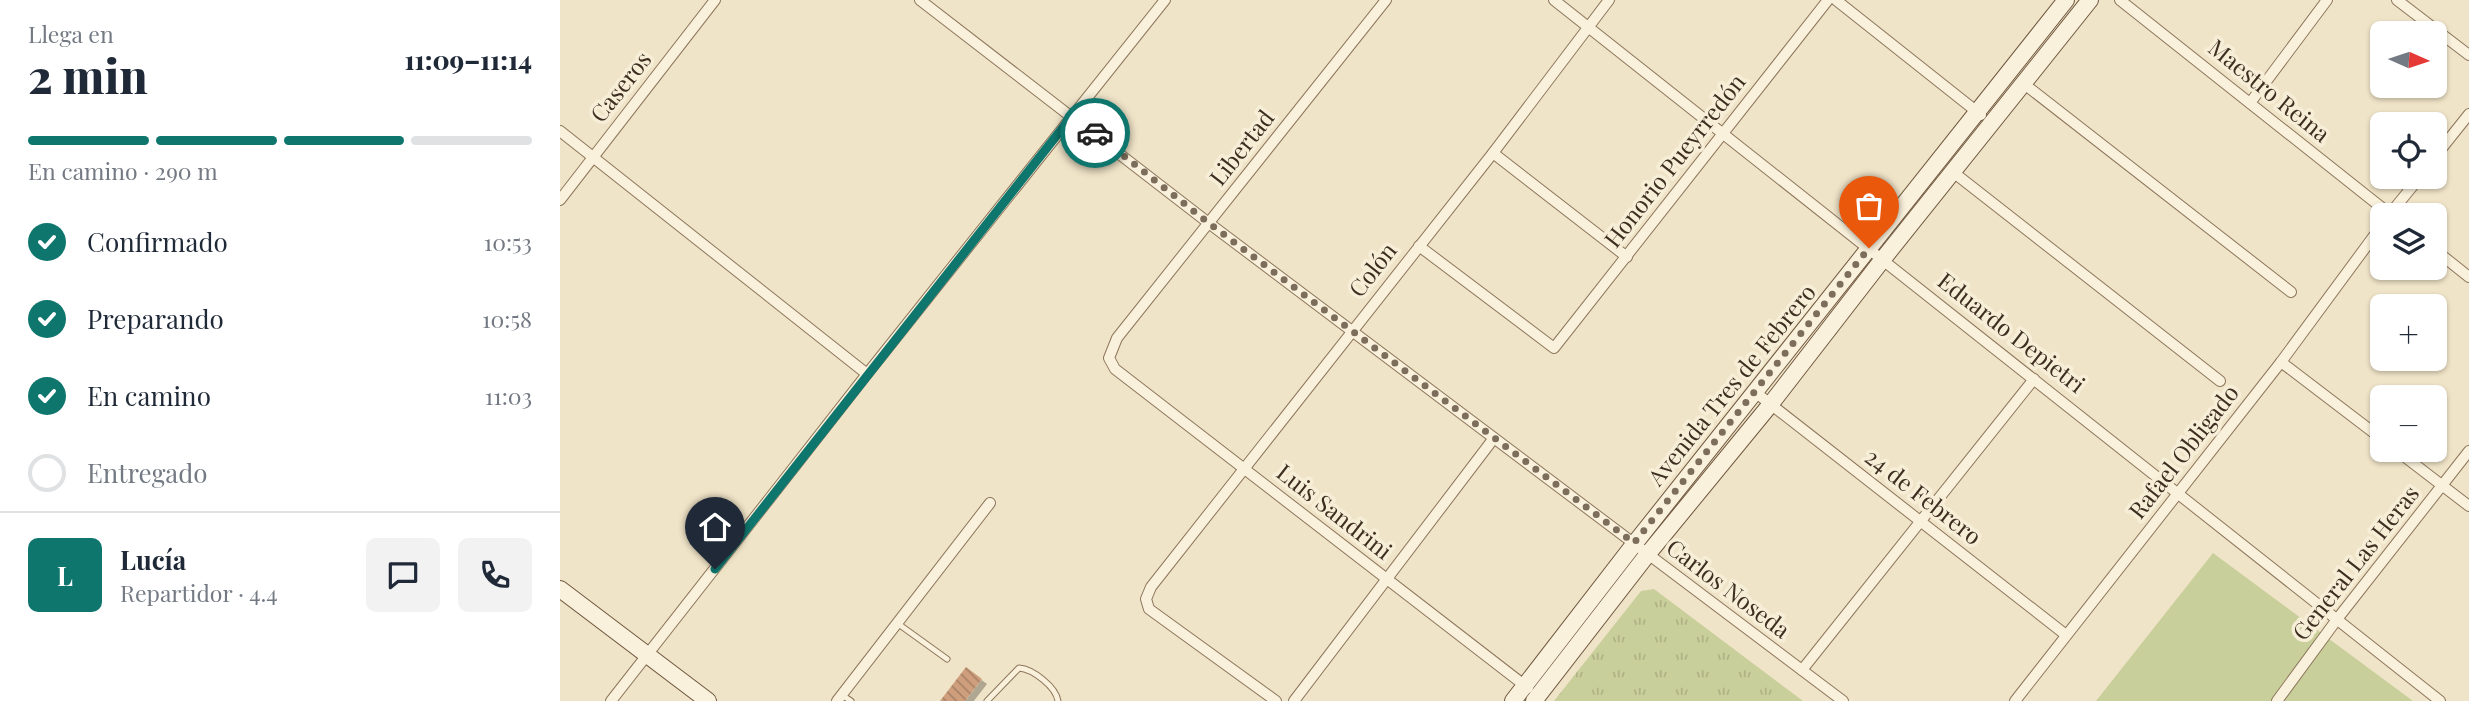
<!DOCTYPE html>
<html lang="es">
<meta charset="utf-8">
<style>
:root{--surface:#fff;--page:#f2f2f3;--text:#1f2937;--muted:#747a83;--line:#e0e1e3;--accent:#0f766e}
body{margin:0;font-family:"Playfair Display",serif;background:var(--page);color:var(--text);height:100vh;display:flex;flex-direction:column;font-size:26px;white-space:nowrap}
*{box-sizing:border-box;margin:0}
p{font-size:23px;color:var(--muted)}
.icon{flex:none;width:38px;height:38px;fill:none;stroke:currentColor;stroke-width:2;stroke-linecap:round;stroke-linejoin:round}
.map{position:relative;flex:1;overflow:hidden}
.details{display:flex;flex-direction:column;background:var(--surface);width:560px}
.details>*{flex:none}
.needle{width:46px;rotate:93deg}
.buttons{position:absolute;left:1810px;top:21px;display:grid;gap:14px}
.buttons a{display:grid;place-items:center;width:77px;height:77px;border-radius:10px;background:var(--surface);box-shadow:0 2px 5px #0004;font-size:35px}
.pin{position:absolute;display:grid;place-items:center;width:60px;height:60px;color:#fff;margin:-72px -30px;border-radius:50% 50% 50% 0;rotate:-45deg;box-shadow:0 0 7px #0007}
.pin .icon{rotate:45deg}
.courier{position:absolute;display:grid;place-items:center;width:70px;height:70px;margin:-35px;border:5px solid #0f766e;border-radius:50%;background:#fff;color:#222;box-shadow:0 2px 9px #0007}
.overview em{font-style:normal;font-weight:800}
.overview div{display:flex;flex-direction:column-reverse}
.overview{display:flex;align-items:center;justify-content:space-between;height:119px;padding:0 28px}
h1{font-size:46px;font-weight:800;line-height:52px}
.bar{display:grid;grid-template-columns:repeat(4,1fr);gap:10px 7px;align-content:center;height:84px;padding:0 28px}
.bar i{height:9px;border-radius:5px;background:var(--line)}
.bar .selected{background:var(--accent)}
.bar p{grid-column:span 4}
.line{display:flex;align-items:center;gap:18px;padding:0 28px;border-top:2px solid var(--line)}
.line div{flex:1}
.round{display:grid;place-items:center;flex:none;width:74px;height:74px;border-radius:10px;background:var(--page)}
ol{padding:0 28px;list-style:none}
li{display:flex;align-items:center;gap:21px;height:77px}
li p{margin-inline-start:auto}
li .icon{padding:7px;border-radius:50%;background:var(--accent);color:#fff;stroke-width:4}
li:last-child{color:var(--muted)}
li i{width:38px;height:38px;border:4px solid var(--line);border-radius:50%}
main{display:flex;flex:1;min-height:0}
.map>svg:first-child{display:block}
</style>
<main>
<section class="details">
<div class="overview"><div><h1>2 min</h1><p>Llega en</p></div><em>11:09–11:14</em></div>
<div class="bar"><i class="selected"></i><i class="selected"></i><i class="selected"></i><i></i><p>En camino · 290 m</p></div>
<ol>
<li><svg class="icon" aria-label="check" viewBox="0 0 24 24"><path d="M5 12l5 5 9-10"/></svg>Confirmado<p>10:53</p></li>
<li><svg class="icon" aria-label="check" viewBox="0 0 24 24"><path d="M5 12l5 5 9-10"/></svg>Preparando<p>10:58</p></li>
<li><svg class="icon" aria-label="check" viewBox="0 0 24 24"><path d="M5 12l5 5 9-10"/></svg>En camino<p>11:03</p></li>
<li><i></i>Entregado</li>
</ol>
<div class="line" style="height:126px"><b class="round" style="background:var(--accent);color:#fff">L</b><div><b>Lucía</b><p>Repartidor · 4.4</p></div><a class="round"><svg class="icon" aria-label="chat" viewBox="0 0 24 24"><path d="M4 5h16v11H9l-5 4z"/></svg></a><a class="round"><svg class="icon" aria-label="phone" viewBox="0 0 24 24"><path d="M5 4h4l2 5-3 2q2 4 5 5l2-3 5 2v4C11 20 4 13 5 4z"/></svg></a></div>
</section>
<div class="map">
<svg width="1909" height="701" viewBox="0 0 1909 701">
<defs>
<pattern id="grass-tufts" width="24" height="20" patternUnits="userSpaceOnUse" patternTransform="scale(1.75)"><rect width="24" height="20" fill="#c9cf9b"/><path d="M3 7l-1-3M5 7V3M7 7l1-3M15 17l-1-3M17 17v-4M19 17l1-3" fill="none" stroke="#aeb285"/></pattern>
<pattern id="building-back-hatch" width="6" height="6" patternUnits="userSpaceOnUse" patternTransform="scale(1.75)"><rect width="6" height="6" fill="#cf9f7d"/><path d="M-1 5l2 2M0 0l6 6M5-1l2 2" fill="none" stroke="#a98266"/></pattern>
<filter id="shadow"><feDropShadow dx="5" dy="5" stdDeviation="0" flood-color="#0004"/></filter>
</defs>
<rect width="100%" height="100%" fill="#f0e4c8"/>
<path fill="url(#grass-tufts)" d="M1094 589 1243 701H994L1081 591Z"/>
<path fill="#c9cf9b" d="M1653 553 1853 701H1536Z"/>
<path fill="url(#building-back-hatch)" filter="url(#shadow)" d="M406 667 422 679 405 701H380Z"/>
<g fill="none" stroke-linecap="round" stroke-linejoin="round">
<defs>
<g id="service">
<path d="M337 623 387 659"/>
<path d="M282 695 291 701"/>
<path d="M427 701 459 668C473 669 496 687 498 701"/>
</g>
<g id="minor">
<path d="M360 0 650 224 1283 701"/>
<path d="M826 0 557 338 549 358 555 369 968 688"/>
<path d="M994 0 1880 701"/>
<path d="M1276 0 1421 115"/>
<path d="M1560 0 1831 215"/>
<path d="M1837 0 1909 55"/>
<path d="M1463 83 1731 292"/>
<path d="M1690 103 1767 0"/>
<path d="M0 131 307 374"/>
<path d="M933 153 1067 257"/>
<path d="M1874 158 1909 114"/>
<path d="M1393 172 1660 381"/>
<path d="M0 200 155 0"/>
<path d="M1829 215 1860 177"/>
<path d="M859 246 994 348 1268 0"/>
<path d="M1874 249 1909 277"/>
<path d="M1721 362 1822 439"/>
<path d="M1195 392 1506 635"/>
<path d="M1836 450 1909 506"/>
<path d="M1242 670 1474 379"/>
<path d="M51 701 307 374 605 0"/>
<path d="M277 701 430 503"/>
<path d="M716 701 589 609 586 599 591 587 933 153 1049 0"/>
<path d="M734 701 934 438"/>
<path d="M1455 701 1721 362 1822 225"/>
<path d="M1717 701 1778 618 1909 451"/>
</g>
<g id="secondary">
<path d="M0 589 148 701"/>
<path d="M953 701 1075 543 1506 0"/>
<path d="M974 701 1087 555 1210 405 1323 259 1530 0"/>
</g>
</defs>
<use href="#service" stroke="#8d765c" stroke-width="7"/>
<use href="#minor" stroke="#8d765c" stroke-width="12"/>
<use href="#secondary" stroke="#6f573f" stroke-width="18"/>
<use href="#service" stroke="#faf1dc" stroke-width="5"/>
<use href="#minor" stroke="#faf1dc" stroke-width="10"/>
<use href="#secondary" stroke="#faf1dc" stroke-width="16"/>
</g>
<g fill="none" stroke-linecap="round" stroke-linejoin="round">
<path stroke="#7c6e5b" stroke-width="7" stroke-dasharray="0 12.6" d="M535 133 650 224 1074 543 1309 248"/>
<path stroke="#0f766e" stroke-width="9" d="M155 569 512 116 535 133"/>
</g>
<g text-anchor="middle" stroke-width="7" stroke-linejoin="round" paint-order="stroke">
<g font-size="23" fill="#3d2e20" stroke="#f7eed8">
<text transform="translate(61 87) rotate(-52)" y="8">Caseros</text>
<text transform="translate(1709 91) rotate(39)" y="8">Maestro Reina</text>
<text transform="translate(682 148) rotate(-52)" y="8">Libertad</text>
<text transform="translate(1115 161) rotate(-52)" y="8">Honorio Pueyrredón</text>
<text transform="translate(813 270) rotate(-52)" y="8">Colón</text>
<text transform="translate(1451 333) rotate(38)" y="8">Eduardo Depietri</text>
<text transform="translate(1172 385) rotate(-51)" y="8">Avenida Tres de Febrero</text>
<text transform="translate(1624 452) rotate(-52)" y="8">Rafael Obligado</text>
<text transform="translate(1363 497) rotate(38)" y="8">24 de Febrero</text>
<text transform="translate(774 512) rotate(38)" y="8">Luis Sandrini</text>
<text transform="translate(1796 563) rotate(-52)" y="8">General Las Heras</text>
<text transform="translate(1168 589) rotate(37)" y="8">Carlos Noseda</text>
</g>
</g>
</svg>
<div class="buttons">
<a><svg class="needle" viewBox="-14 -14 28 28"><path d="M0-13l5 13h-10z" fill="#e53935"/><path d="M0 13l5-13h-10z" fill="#747a83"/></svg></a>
<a><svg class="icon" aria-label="locate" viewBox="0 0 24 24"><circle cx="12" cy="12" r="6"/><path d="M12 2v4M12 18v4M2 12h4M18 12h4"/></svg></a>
<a><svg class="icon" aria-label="layers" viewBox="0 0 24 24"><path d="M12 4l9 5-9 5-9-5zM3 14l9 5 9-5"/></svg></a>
<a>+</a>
<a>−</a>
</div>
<div class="pin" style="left:1309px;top:248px;background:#ea580c"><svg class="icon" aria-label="bag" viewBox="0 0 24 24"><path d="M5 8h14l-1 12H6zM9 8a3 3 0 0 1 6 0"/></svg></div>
<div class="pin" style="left:155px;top:569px;background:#1f2937"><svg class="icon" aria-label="home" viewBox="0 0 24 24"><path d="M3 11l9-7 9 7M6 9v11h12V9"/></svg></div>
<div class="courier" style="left:535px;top:133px"><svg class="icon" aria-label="car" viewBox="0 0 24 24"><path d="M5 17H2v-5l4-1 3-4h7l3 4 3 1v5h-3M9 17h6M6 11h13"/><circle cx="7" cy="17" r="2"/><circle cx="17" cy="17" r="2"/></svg></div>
</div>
</main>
